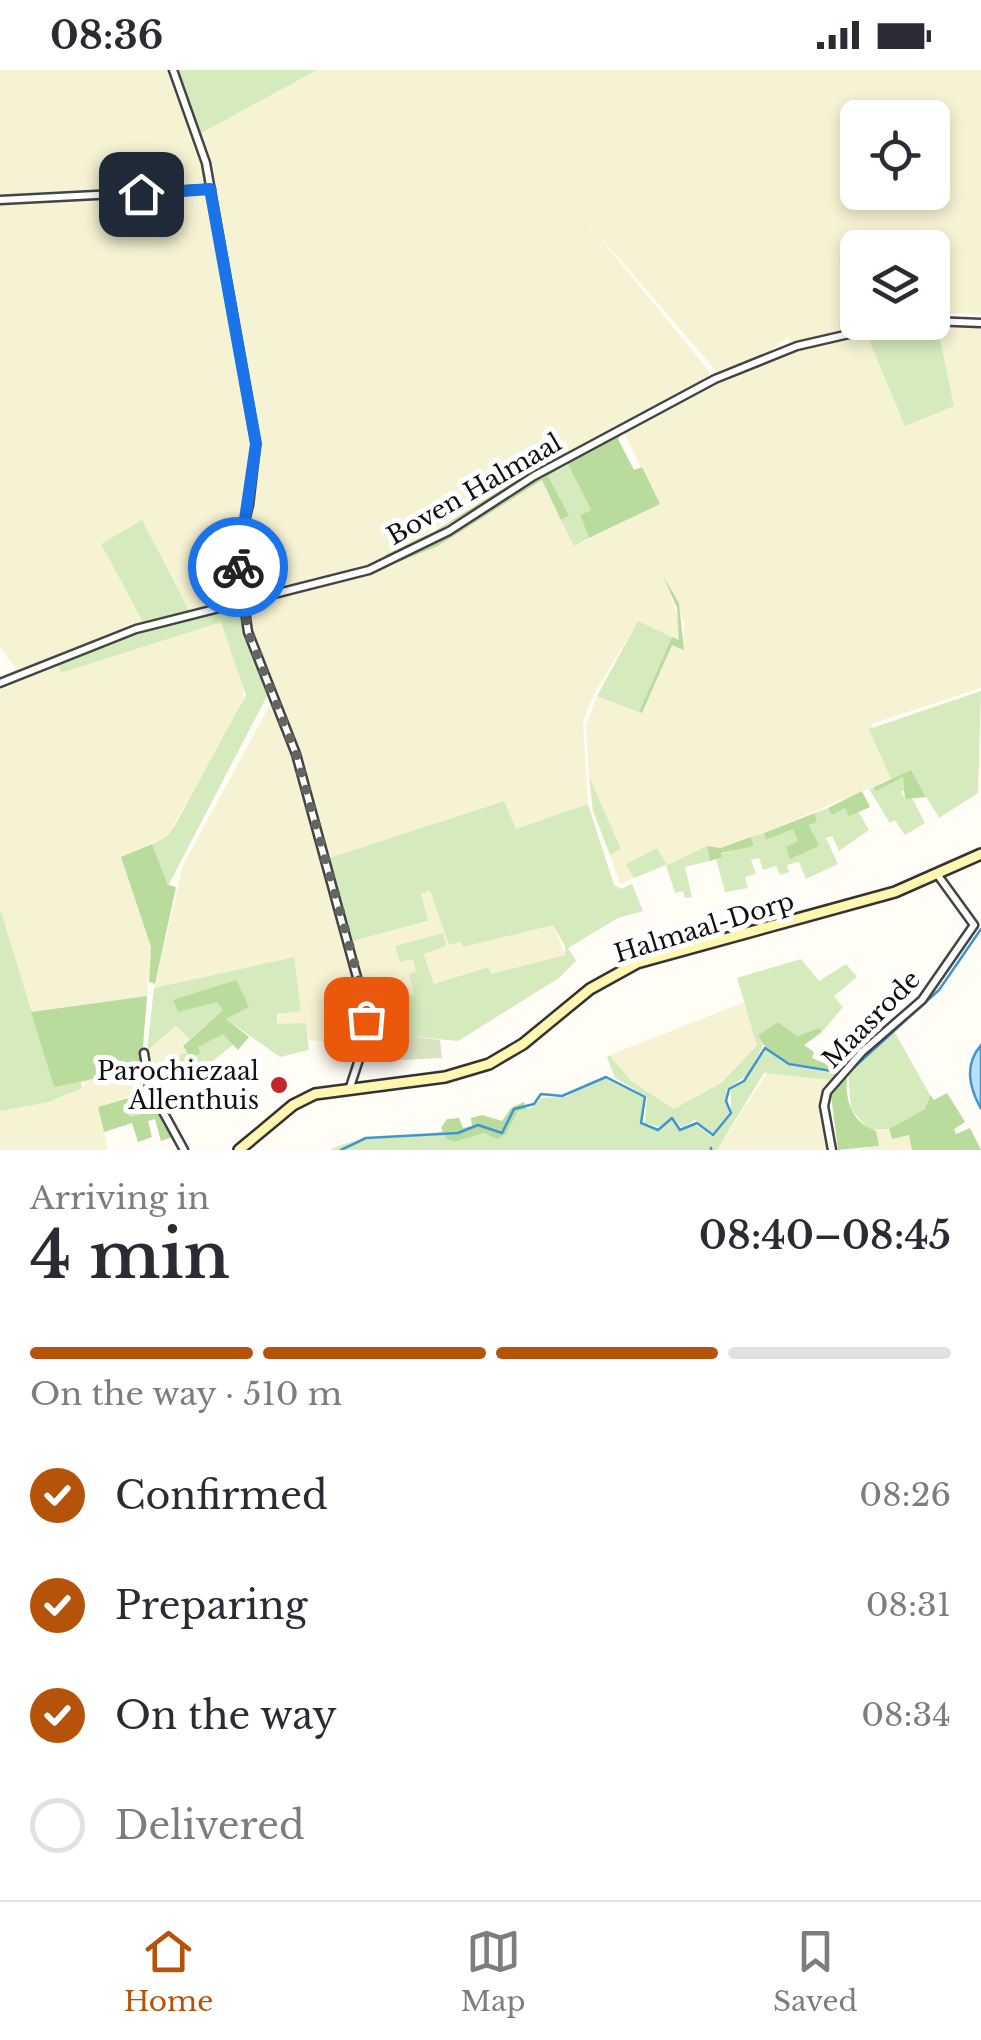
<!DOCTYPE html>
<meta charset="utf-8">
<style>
:root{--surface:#fff;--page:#f7f7f7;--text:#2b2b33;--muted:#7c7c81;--line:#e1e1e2;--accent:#b45309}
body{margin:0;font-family:"Libre Baskerville",serif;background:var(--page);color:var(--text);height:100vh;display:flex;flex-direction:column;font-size:38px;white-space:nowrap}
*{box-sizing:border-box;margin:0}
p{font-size:32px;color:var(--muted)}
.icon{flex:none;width:55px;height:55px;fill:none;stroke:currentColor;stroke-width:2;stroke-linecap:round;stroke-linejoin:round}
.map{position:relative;height:1080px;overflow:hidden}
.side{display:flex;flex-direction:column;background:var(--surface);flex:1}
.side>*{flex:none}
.fabs{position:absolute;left:840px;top:30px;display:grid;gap:20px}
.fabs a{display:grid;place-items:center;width:110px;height:110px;border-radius:15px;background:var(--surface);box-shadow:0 5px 15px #0003;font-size:50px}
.pin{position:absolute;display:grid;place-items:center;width:85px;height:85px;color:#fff;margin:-42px;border-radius:20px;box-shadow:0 5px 15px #0006}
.courier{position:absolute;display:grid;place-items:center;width:100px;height:100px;margin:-50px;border:8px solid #1a73e8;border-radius:50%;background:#fff;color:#222;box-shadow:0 2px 12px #0007}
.head em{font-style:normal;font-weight:600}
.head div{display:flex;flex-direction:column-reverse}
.head{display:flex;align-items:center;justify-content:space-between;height:170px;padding:0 30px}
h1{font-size:65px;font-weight:600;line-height:75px}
.bar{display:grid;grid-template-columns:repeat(4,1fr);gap:15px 10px;align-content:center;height:120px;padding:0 30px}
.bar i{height:12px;border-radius:8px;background:var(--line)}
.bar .current{background:var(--accent)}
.bar p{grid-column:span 4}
ol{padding:0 30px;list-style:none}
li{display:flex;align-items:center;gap:30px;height:110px}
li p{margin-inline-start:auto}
li .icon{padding:10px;border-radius:50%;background:var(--accent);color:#fff;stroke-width:4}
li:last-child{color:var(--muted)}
li i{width:55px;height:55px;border:5px solid var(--line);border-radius:50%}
.status{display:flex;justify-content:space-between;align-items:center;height:70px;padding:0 50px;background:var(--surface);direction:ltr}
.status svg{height:28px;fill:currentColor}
.tab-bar{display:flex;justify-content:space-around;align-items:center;height:140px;border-top:2px solid var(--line);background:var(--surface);font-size:28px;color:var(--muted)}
.tab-bar a{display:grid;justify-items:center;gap:5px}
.tab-bar .current{color:var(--accent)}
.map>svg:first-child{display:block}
</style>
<div class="status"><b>08:36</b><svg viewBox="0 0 49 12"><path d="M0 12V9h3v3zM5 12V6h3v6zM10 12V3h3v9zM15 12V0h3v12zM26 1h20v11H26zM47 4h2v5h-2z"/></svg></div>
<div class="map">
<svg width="981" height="1080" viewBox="0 0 981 1080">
<rect width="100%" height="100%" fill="#fffdf5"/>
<g fill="#f6f3d4" fill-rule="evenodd">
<path d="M0 0H170L208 113 0 129Z"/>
<path d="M317 0H981V244L933 243 932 178H858V252L869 253 794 274 788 267 769 282 718 303 583 147 709 301V310L580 378 566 385 563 380 410 474 339 507 251 525 243 516 241 497 260 387 198 65ZM858 48H932V122H858Z"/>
<path d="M200 121 210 129 253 373 234 484 237 522 233 528 190 542 142 451 101 474 144 554 18 602 0 577V132Z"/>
<path d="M937 255 981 256V618L871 654 891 709 764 763 719 778 707 776 667 795 657 778 627 794 634 808 620 814 610 785 621 779 589 706 586 656 597 626 642 643 672 575 683 579 684 552 665 509 681 556 679 571 638 551 594 624 583 652 588 734 516 759 503 731 326 789 298 679 258 582 248 547 250 531 352 507 438 476 543 409 575 476 659 434 623 361 710 314 794 279 866 263 905 355 954 336Z"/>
<path d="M221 551 244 614 243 635 167 766 121 787 151 877 147 926 31 942 0 838V616L57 592 61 603Z"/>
<path d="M272 631 289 670 359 919 361 975 309 970 306 953 277 955 293 887 154 918 183 795Z"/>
<path d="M430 820 464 877 553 854 565 885 490 905 487 897 434 914 424 883 396 876 400 892 413 888 416 901 409 904 414 925 402 928 399 919 376 926 379 957 369 959 367 932 349 872 427 852 420 823Z"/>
<path d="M747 931 757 974 721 1013 674 1040 631 1011 610 985Z"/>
<path d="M177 956 190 969 183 976 186 982 146 1000 147 981Z"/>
<path d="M120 990 124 1006 141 1001 149 1019 99 1037 108 1080H0V1041L58 1029 87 1014 81 1011 97 1007 95 994Z"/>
<path d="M768 1001 831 1010 822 1029 831 1080H717Z"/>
<path d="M889 1059 892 1069 910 1065 912 1080H856L878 1076 876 1061Z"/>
</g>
<g fill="#d5ebbd">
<path d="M175 0H317L198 65Z"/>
<path d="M911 254 937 255 954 336 905 356 866 263Z"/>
<path d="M569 394 591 440 580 445 589 468 574 476 561 450 568 447 548 406Z"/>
<path d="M142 450 190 542 144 554 101 474Z"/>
<path d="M238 534 267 626 168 816 152 774 167 766 175 755 246 625 221 552 61 603 57 592 133 562Z"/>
<path d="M638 551 672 567 639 642 597 626Z"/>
<path d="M981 621 978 723 939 748 911 701 891 709 869 659Z"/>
<path d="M589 706 621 779 610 785 593 741Z"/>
<path d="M903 707 907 718 901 722 905 729 911 726 925 753 905 765 895 750 890 753 869 719Z"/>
<path d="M504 731 516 759 588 734 614 815 621 819 632 814 643 841 618 848 568 878 576 891 559 908 458 971 407 966 406 957H379L376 927 399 918 402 928 414 924 409 904 416 901 413 889 400 892 395 876 443 863 446 876 424 884 434 914 488 897 491 904 565 885V876L553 855 463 877 461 872 449 875 430 820 421 824 428 851 349 872 326 789Z"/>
<path d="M828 738 832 745 845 738 858 741 869 760 839 781 832 766 826 768 838 794 806 809 799 792 787 795 789 802 780 805 776 796 763 800 759 788 751 790 756 804 745 807 748 818 725 822 716 789 720 784 754 775 751 767 764 763 767 770 793 758 799 771 818 776 809 754 817 751 815 743Z"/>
<path d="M707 776 710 791 685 797 692 827 685 828 683 821 675 823 666 795 634 808 626 794 657 778 667 795Z"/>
<path d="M0 838 54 1016 81 1011 82 1018 49 1032 0 1041Z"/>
<path d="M294 887 301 941 277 944V954L306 953 309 980 280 987 226 949 249 936 218 932 223 940 190 969 176 956 147 981 154 918Z"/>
<path d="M801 889 819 911 846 894 857 907 834 926 843 937 822 962 819 958 797 966 778 952 758 965 763 976 747 1005 726 1020 729 1043 713 1063 695 1050 682 1058 672 1047 659 1057 645 1053 647 1027 615 1008 607 987 610 985 631 1011 674 1039 721 1013 757 975 737 908Z"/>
<path d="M894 961 930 1025 925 1039 889 1059 869 1060 851 1039 848 1002Z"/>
<path d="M224 963 234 974 210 993 151 1012 146 1000 186 982 191 989 198 977Z"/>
<path d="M767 978 791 996 838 1004 831 1010 764 1003 717 1080H330C360 1063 407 1071 442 1061L455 1072 484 1063 506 1064 518 1041 532 1037 542 1028 565 1027 606 1007 644 1028 641 1055 659 1060 671 1049 681 1061 695 1054 712 1067 731 1045V1019L743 1013Z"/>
<path d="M149 1019 159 1040 129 1047 128 1028Z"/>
</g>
<g fill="#b9dc9c">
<path d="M623 361 618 369 634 400 642 397 660 434 589 468 580 445 591 440 568 394 548 406 569 446 561 450 542 410 438 476 396 493 451 462 538 401 388 490 385 485 435 461 564 380 567 389Z"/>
<path d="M663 506 679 533 684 580 672 575 642 643 639 642 672 567 679 570 677 538Z"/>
<path d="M911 700 926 727 905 729 903 707 876 721 874 717Z"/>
<path d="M862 721 870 737 849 746 845 738 832 745 828 738Z"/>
<path d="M815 743 817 752 809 755 819 776 790 789 786 777 798 771 793 759 766 770 764 763Z"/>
<path d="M751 767 754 776 721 783 722 787 710 791 707 776 720 778Z"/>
<path d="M152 774 168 815 176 817 155 914 149 912 151 877 121 787Z"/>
<path d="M236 910 249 937 226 949 249 967 238 980 223 964 198 977 200 983 191 989 183 976 223 940 217 932 178 942 173 930Z"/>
<path d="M147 926 141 1001 124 1006 119 990 95 994 98 1008 54 1017 31 942Z"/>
<path d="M778 952 797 966 819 958 822 962 804 975 814 982 812 988 841 1000 838 1004C807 995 772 997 758 965Z"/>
<path d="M848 1002C843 1026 851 1053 876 1061L879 1076 838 1080 831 1025Z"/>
<path d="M947 1023 965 1052 954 1059 956 1064 970 1058 981 1080H912L909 1065 892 1069 889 1059 925 1039 930 1025 934 1030Z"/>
<path d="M128 1028 129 1047 159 1040 173 1067 161 1071 155 1049 148 1051 152 1067 138 1072 132 1053 104 1062 98 1037Z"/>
<path d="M524 1032 527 1039 518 1041 506 1064 497 1069 484 1063 455 1072 447 1069 441 1058 447 1049 459 1048 463 1058 472 1056 471 1048 482 1045 502 1051 511 1038Z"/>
</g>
<path fill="#d9e3c4" d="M383 957H406L407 966 440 970 442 988 383 991 377 983 383 972Z"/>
<path fill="#b9e0f7" stroke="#3f96cf" stroke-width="2.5" d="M981 975V1039C969 1017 964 995 981 975Z"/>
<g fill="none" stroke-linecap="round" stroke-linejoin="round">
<g stroke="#3f96cf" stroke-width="2.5">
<path d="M851 1000 939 920 981 859"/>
<path d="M341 1080 366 1068 458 1063 478 1055 502 1063 514 1039 534 1034 541 1024 562 1026 606 1007 645 1027 641 1053 658 1060 672 1048 680 1060 697 1053 713 1065 731 1043 726 1031 729 1019 744 1011 765 978 789 994 837 1002"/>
<path d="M711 1080V1078"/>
</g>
<defs>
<g id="street">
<path d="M173 0 206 93 256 374 249 435 237 484 248 562 296 684 364 933 366 968 350 1017"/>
<path d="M0 130 211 119"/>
<path d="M932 251 981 253"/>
<path d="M0 613 136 559 369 500 449 461 534 406 715 309 797 276 901 252"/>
<path d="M367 964 381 965"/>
<path d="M144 983 149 1016 184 1080"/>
<path d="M832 1080 824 1036 827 1022 862 982 922 930 974 855 937 804"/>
</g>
<path id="secondary" d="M239 1080 293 1035 315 1024 445 1007 489 994 523 974 590 919 637 893 895 822 981 784"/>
</defs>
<use href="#street" stroke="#444" stroke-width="11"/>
<use href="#secondary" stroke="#333" stroke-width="14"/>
<use href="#street" stroke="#fff" stroke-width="6"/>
<use href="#secondary" stroke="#fff6b0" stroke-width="9"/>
</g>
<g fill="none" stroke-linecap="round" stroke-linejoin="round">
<path stroke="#646461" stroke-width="10" stroke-dasharray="0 18" d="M238 497 248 562 296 684 360 914 366 949"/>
<path stroke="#1a73e8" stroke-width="12" d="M141 124 210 119 256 374 238 497"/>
</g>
<circle fill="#c4262e" stroke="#fff" stroke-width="4" cx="279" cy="1015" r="10"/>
<g text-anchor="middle" stroke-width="10" stroke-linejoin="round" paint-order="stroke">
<g font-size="25" fill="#111" stroke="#fff">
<text transform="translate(474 419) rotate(-30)" y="9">Boven Halmaal</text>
<text transform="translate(704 857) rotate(-17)" y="9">Halmaal-Dorp</text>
<text transform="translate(871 949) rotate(-45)" y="9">Maasrode</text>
</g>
<g font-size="25" fill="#111" stroke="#fff" text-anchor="end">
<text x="259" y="1010">Parochiezaal<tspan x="259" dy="29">Allenthuis</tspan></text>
</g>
</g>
</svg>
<div class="fabs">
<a><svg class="icon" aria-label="locate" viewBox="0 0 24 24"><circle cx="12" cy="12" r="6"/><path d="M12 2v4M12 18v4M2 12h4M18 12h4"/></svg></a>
<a><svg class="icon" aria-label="layers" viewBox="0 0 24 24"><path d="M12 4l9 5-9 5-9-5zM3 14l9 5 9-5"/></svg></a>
</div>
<div class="pin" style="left:366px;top:949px;background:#ea580c"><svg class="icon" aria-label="bag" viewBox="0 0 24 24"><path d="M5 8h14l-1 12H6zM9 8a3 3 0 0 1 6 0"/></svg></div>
<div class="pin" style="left:141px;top:124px;background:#1f2937"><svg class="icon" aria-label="home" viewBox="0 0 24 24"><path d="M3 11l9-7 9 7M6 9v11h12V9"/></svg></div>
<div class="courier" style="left:238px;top:497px"><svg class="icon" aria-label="bike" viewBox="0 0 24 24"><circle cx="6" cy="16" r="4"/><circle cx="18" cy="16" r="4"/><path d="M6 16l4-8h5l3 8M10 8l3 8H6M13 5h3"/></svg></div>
</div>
<section class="side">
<div class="head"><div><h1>4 min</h1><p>Arriving in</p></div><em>08:40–08:45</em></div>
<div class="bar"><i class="current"></i><i class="current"></i><i class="current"></i><i></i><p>On the way · 510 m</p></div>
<ol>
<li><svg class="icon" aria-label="check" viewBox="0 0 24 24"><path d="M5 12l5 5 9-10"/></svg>Confirmed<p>08:26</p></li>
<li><svg class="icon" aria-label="check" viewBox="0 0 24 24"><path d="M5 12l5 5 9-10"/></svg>Preparing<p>08:31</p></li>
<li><svg class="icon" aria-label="check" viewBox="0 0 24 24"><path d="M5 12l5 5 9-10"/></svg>On the way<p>08:34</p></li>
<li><i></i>Delivered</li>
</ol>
</section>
<nav class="tab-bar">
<a class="current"><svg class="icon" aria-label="home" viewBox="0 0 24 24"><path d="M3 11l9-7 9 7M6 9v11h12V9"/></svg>Home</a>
<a><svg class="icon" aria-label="map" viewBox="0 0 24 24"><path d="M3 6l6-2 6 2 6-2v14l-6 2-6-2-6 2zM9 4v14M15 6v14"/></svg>Map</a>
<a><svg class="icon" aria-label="saved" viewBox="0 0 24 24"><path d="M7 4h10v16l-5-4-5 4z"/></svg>Saved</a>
</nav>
